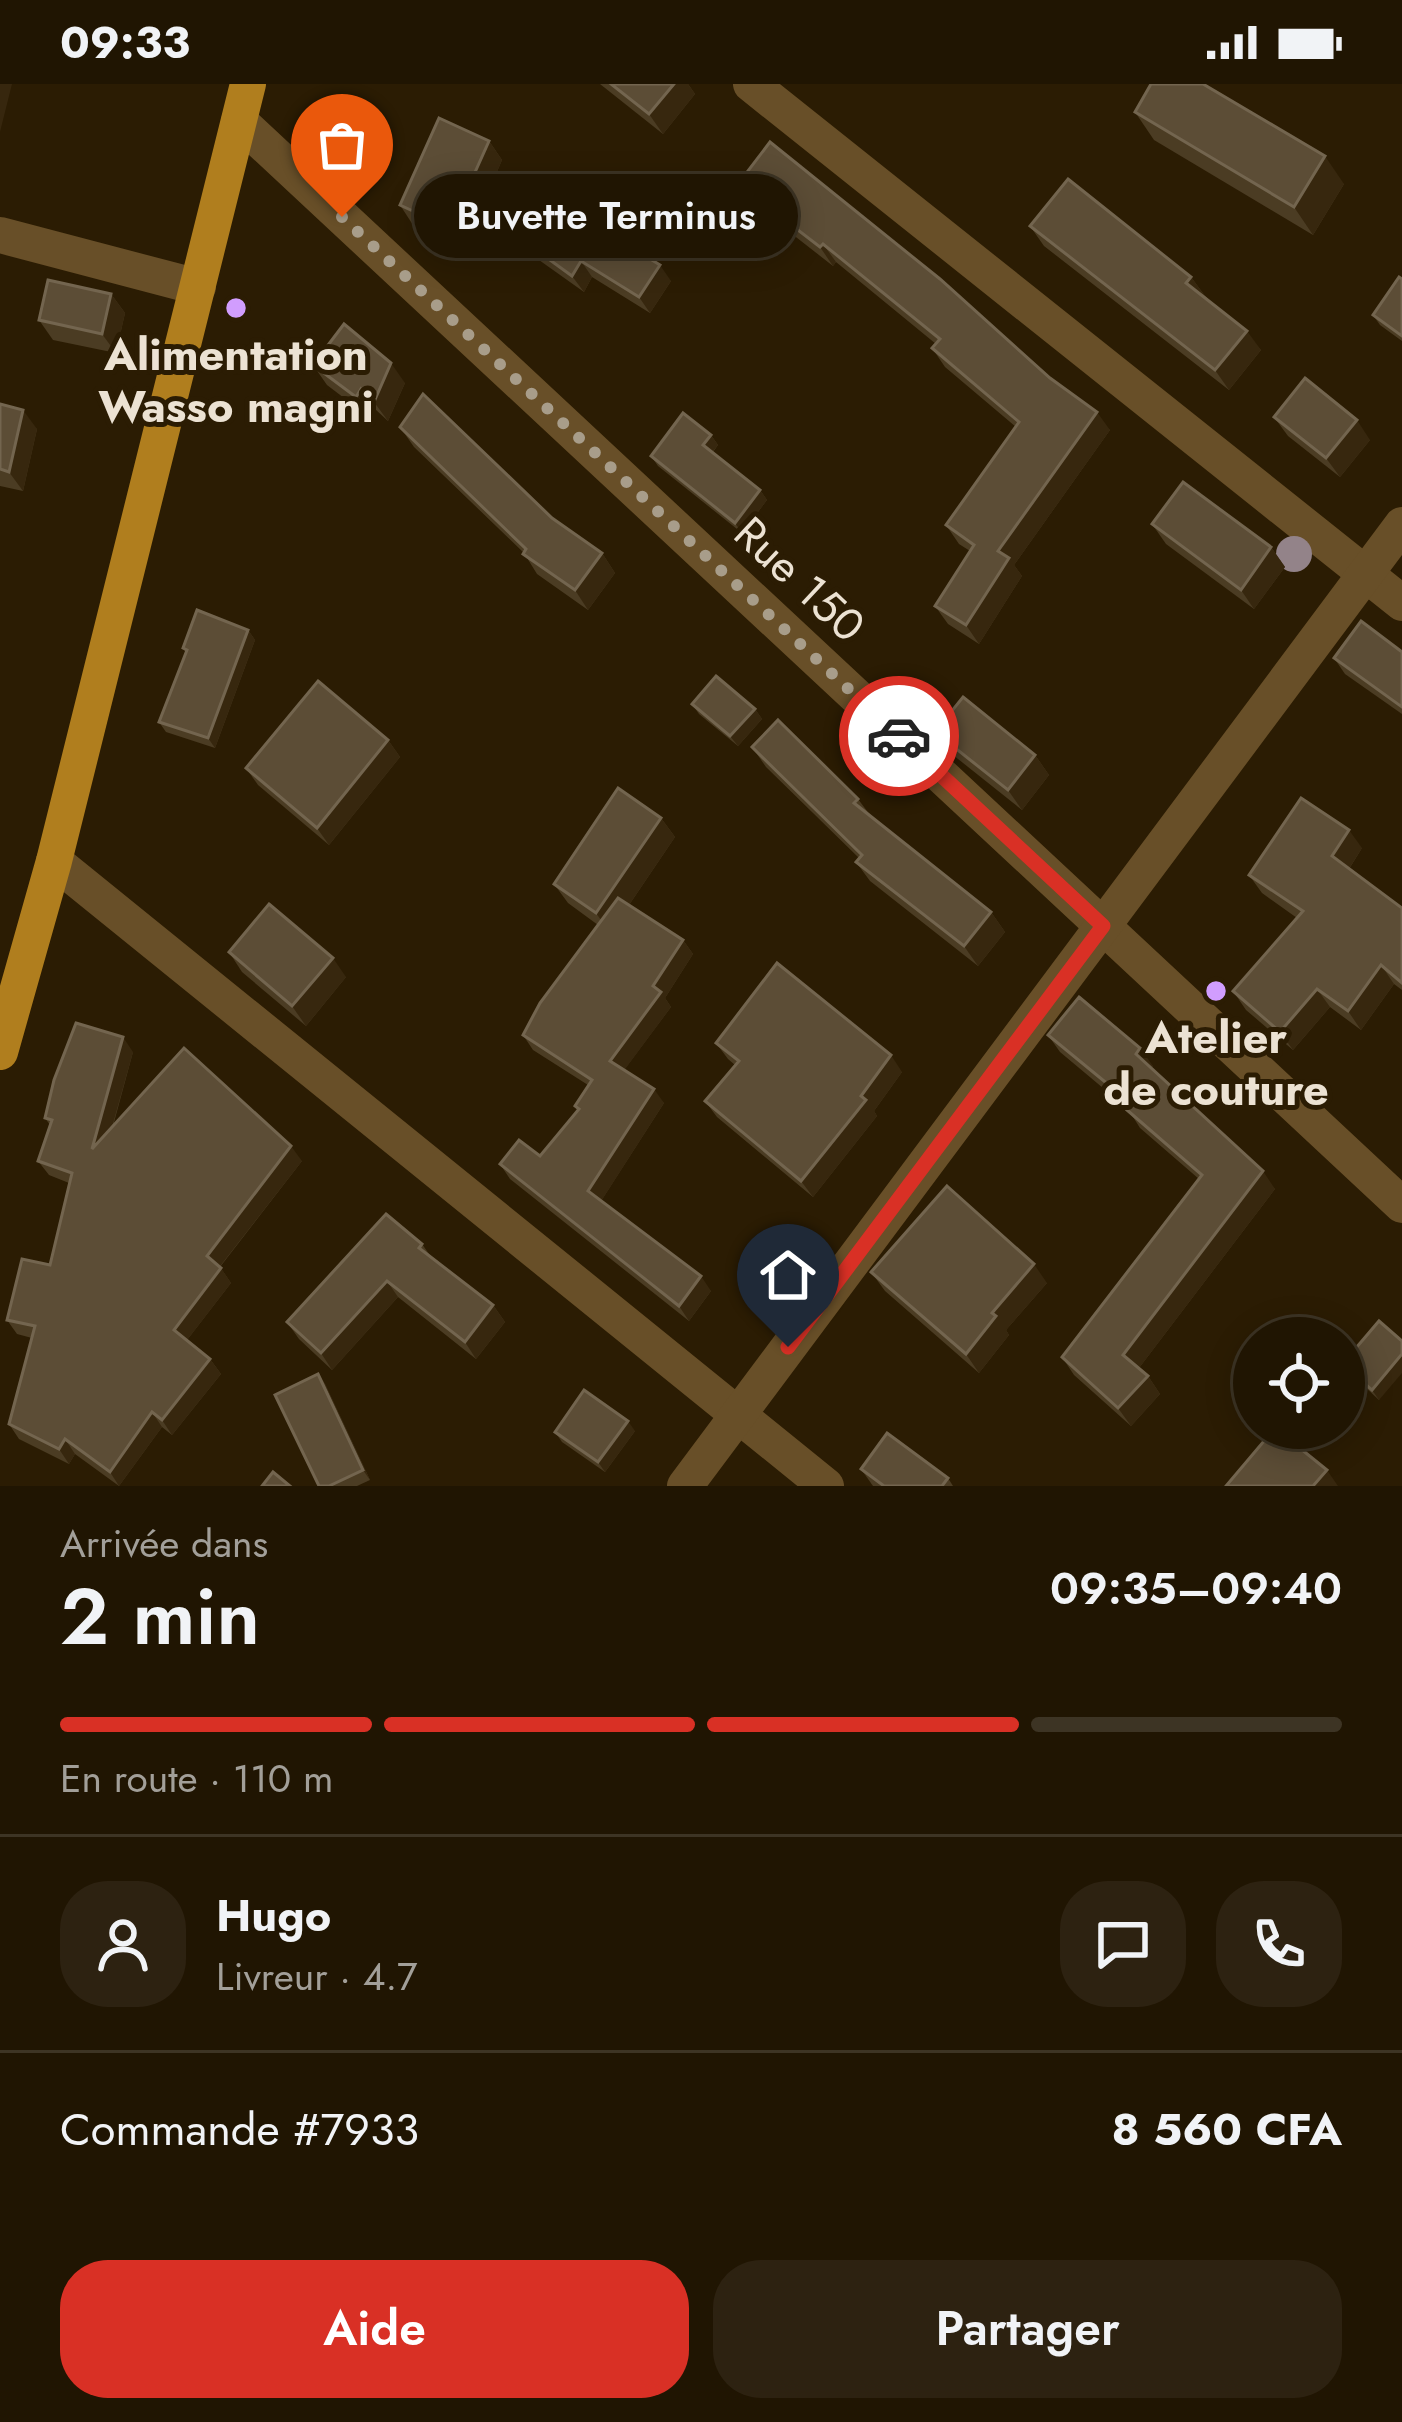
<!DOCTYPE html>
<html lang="fr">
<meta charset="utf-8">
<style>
:root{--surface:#201502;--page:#2d2211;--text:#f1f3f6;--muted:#a29f99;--line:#3d3424;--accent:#d93025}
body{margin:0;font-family:Jost,sans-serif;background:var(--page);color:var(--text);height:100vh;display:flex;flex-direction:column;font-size:45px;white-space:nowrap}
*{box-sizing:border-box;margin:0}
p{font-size:39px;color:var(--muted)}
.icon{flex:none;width:66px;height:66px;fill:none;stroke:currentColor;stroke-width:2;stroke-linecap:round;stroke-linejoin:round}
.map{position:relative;height:1402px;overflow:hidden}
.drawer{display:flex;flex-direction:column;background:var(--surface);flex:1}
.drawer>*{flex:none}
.buttons{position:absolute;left:1233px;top:1233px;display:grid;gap:24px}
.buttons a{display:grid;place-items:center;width:132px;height:132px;border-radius:50%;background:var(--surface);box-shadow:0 6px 30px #0003,0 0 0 3px var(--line);font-size:60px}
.pin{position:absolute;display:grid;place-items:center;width:102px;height:102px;color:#fff;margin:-123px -51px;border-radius:50% 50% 50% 0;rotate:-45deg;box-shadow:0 0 12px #0007}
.pin .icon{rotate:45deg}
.courier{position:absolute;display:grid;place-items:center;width:120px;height:120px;margin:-60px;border:9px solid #d93025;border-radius:50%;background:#fff;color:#222;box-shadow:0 3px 15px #0007}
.bubble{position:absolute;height:84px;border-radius:42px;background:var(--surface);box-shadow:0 6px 30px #0003,0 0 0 3px var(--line);font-size:39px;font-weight:600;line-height:84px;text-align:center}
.headline em{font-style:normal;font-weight:600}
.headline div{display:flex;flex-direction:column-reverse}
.headline{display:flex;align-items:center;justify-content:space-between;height:204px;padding:0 60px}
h1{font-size:78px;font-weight:600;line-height:90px}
.bar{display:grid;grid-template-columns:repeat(4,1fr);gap:18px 12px;align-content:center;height:144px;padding:0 60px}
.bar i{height:15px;border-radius:9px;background:var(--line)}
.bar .on{background:var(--accent)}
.bar p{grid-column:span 4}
.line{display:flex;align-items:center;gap:30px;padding:0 60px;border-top:3px solid var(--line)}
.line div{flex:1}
.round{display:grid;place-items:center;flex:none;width:126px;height:126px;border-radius:48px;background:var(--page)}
.cta{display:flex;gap:24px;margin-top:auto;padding:24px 60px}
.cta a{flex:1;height:138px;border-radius:48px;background:var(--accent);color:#fff;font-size:48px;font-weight:600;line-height:138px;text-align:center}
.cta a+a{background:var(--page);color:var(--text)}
.status{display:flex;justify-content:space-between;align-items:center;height:84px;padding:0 60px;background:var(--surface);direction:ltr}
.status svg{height:33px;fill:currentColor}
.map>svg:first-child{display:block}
</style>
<div class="status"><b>09:33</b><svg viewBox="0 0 49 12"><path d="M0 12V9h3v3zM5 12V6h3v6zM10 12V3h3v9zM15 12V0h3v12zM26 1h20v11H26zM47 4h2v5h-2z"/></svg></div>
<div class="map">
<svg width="1402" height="1402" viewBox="0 0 1402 1402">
<rect width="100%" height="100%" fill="#2b1c03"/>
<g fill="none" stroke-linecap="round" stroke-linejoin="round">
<g stroke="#684f28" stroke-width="36">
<path d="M751 0 1402 519"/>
<path d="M239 37 1402 1121"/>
<path d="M0 151 198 203"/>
<path d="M54 777 826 1402"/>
<path d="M685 1402 1402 441"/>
</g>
<path stroke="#b07e1e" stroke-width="36" d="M0 968 54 777 248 0"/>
</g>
<circle fill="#938389" cx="1294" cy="470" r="18"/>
<g fill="#4b3c23">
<path d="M600 0H688L695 10 663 50Z"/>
<path d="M1135 28 1344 100 1313 151 1154 56Z"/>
<path d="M489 57 502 76 464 164 413 141 400 121Z"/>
<path d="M738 100 1050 294 1110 346 1014 481 1022 492 979 560 948 540 935 522 970 467 959 460 946 441 1016 343 945 283 932 264 936 260 836 178 833 182 751 118Z"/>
<path d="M1030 142 1191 193 1205 212 1261 266 1229 306 1044 162Z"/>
<path d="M569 144 671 197 650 229 592 193 584 208 539 176 528 160Z"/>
<path d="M1402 195V257L1380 241 1373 231Z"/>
<path d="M111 210 125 229 116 269 53 256 39 236Z"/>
<path d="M313 281 405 299 388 337 375 325 369 333 327 301Z"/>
<path d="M0 320 37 345 23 407 0 402Z"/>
<path d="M1274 333 1370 356 1340 393 1288 352Z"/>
<path d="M400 343 552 434 602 469 615 489 588 526 537 490 524 469 414 363Z"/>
<path d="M711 351 718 361 713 368 760 406 767 416 742 449 658 382 651 372Z"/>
<path d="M1152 440 1271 463 1285 483 1254 525 1166 460Z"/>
<path d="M248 546 255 556 215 664 166 648 159 638 186 569 183 564Z"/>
<path d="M1402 568V630L1345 590 1334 574Z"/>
<path d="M692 620 755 625 762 635 738 662 699 630Z"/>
<path d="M935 648 1035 671 1049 691 1022 726 948 667Z"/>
<path d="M388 656 400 673 329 761 258 701 246 684Z"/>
<path d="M752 663 858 715 870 731 991 828 1005 848 978 882 870 797 856 778 859 774 766 683Z"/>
<path d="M661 734 675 753 629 821 683 856 693 870 665 914 671 923 624 986 664 1019 601 1117 711 1207 689 1237 510 1095 500 1080 540 1072 578 1027 575 1022 588 1001 533 966 523 951 598 841 568 819 554 800Z"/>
<path d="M1362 764 1349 785 1402 824V906L1394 900 1361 946 1330 923 1293 966 1246 926 1233 907 1297 834 1262 809 1249 791Z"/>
<path d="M229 868 346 893 306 942 242 888Z"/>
<path d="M1048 951 1153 982 1151 984 1275 1105 1139 1284 1148 1292 1160 1310 1131 1342 1074 1291 1062 1273 1199 1095 1140 1044 1128 1025 1060 968Z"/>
<path d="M716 959 902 988 874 1027 877 1032 813 1113 717 1033 705 1017 735 981 728 975Z"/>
<path d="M133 968 113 1042 302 1077 220 1183 231 1199 187 1256 210 1275 221 1290 172 1351 162 1343 119 1402 75 1370 69 1380 19 1355 9 1340 32 1254 17 1250 7 1236 50 1181 69 1099 49 1091 38 1077 50 1041 45 1034Z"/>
<path d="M422 1160 431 1173 493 1221 505 1238 476 1275 398 1213 332 1286 299 1255 287 1238Z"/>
<path d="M871 1188 1047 1199 1006 1246 1009 1251 979 1289 885 1207Z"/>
<path d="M1402 1257 1379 1316 1350 1289 1344 1281Z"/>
<path d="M318 1290 325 1300 370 1396 357 1402H319Z"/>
<path d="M635 1347 605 1388 562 1358 555 1348Z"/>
<path d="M861 1385 948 1394 953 1402H873Z"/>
</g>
<g fill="#37270e">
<path d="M0 0H12L0 48Z"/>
<path d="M674 0H688L695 10 663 50 649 30Z"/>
<path d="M489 57 502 76 464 164 450 144Z"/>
<path d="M1325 72 1344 100 1313 151 1294 123Z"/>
<path d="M823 160 836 178 833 182 820 163Z"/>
<path d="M581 177 592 193 584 208 572 192Z"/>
<path d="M660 181 671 197 650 229 639 213Z"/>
<path d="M1191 193 1205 212 1186 199Z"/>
<path d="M111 210 125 229 116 269 102 250Z"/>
<path d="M1247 247 1261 266 1229 306 1215 286Z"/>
<path d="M391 279 405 299 388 337 374 318Z"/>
<path d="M361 305 375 325 369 333 356 313Z"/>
<path d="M23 326 37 345 23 407 9 388Z"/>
<path d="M1097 328 1110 346 1014 481 1022 492 979 560 966 541 998 467Z"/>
<path d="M1357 336 1370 356 1340 393 1326 374Z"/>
<path d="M711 351 718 361 710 371 703 361Z"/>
<path d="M760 406 767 416 742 449 735 439Z"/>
<path d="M1271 463 1285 483 1254 525 1241 506Z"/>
<path d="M602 469 615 489 588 526 575 506Z"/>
<path d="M248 546 255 556 215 664 208 654Z"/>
<path d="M755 625 762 635 738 662 730 652Z"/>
<path d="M388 656 400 673 329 761 317 744Z"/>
<path d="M1035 671 1049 691 1022 726 1008 706Z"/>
<path d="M661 734 675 753 610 849 596 829Z"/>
<path d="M1349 746 1362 764 1345 791 1332 772Z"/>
<path d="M991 828 1005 848 978 882 964 862Z"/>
<path d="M683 856 693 870 665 914 671 923 620 992 610 977 653 902Z"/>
<path d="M333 874 346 893 306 942 292 922Z"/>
<path d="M1381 881 1394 900 1361 946 1348 927Z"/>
<path d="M1317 905 1330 923 1293 966 1280 948Z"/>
<path d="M123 953 133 968 102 1079 92 1065Z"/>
<path d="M1140 964 1153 982 1148 988 1136 970Z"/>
<path d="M891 971 902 988 874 1027 877 1032 813 1113 801 1097Z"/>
<path d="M654 1005 664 1019 598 1122 588 1107Z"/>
<path d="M291 1062 302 1077 217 1186 207 1172Z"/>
<path d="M1263 1087 1275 1105 1136 1288 1123 1271Z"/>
<path d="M1034 1180 1047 1199 1006 1246 1009 1251 979 1289 966 1270 992 1229Z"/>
<path d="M221 1184 231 1199 184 1260 174 1246Z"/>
<path d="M701 1192 711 1207 689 1237 679 1222Z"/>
<path d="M387 1197 398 1213 332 1286 321 1269Z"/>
<path d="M493 1221 505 1238 476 1275 465 1258Z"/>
<path d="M1402 1270V1289L1379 1316 1372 1306Z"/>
<path d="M210 1275 221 1290 172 1351 162 1336Z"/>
<path d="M318 1290 325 1300 370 1396 363 1386Z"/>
<path d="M1148 1292 1160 1310 1131 1342 1118 1324Z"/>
<path d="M152 1328 162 1343 119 1402 110 1388Z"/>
<path d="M628 1337 635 1347 605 1388 598 1378Z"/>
<path d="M65 1355 75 1370 69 1380 59 1365Z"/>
<path d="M1327 1386 1338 1402H1313Z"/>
</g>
<g fill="#5c4d36" stroke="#73654f" stroke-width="3">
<path d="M611 0H674L649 30Z"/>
<path d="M1151 0H1203L1325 72 1294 123 1135 28Z"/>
<path d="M439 34 489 57 450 144 400 121Z"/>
<path d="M770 58 940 195 1050 294 1097 328 998 467 1009 474 966 541 935 522 974 461 946 441 1019 338 932 264 940 255 823 160 820 163 738 100Z"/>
<path d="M1068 95 1191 193 1186 199 1247 247 1215 286 1030 142Z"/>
<path d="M548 130 569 144 577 130 660 181 639 213 581 177 572 192 528 160Z"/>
<path d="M1399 193 1402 195V252L1373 231Z"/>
<path d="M48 196 111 210 102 250 39 236Z"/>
<path d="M344 240 391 279 374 318 361 305 356 313 313 281Z"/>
<path d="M1305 294 1357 336 1326 374 1274 333Z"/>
<path d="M423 310 552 434 602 469 575 506 523 470 526 465 400 343Z"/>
<path d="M0 320 23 326 9 388 0 385Z"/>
<path d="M683 329 711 351 703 361 760 406 735 439 651 372Z"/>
<path d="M1183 398 1271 463 1241 506 1152 440Z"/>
<path d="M197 526 248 546 208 654 159 638 187 566 183 564Z"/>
<path d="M1361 537 1402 568V623L1334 574Z"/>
<path d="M716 592 755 625 730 652 692 620Z"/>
<path d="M318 597 388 656 317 744 246 684Z"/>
<path d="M963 613 1035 671 1008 706 935 648Z"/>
<path d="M778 636 858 715 854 719 991 828 964 862 856 778 862 771 752 663Z"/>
<path d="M618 704 661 734 596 829 554 800Z"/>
<path d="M1301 714 1349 746 1332 772 1402 824V899L1381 881 1348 927 1317 905 1280 948 1233 907 1303 827 1249 791Z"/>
<path d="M618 814 683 856 653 902 661 908 610 977 654 1005 588 1107 701 1192 679 1222 500 1080 519 1056 540 1072 579 1025 575 1022 592 996 523 951 540 919Z"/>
<path d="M269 820 333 874 292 922 229 868Z"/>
<path d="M777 879 891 971 861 1012 866 1016 801 1097 705 1017 739 977 716 959Z"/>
<path d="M1079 913 1140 964 1136 970 1263 1087 1123 1271 1148 1292 1118 1324 1062 1273 1202 1091 1127 1026 1132 1020 1048 951Z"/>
<path d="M76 939 123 953 92 1065 184 964 291 1062 207 1172 221 1184 174 1246 210 1275 162 1336 152 1328 110 1388 65 1355 59 1365 9 1340 35 1242 7 1236 22 1175 50 1181 72 1089 38 1077 52 1036 45 1034 54 996Z"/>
<path d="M947 1102 1034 1180 992 1229 996 1232 966 1270 871 1188Z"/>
<path d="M386 1130 422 1160 419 1164 493 1221 465 1258 387 1197 321 1269 287 1238Z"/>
<path d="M1379 1237 1402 1257V1270L1372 1306 1344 1281V1278Z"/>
<path d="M318 1290 363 1386 329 1402H319L275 1311Z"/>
<path d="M584 1306 628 1337 598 1378 555 1348Z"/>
<path d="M1275 1344 1327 1386 1313 1402H1226Z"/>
<path d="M887 1349 948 1394 942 1402H884L861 1385Z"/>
<path d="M273 1388 290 1402H262Z"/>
</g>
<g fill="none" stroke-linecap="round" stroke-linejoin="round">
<path stroke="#a89d8a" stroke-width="12" stroke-dasharray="0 21.6" d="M342 133 899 652"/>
<path stroke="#d93025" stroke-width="15" d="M788 1263 1103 842 899 652"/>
</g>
<g fill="#d19dfe" stroke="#2b1c03" stroke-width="4.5">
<circle cx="236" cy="224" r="12"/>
<circle cx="1216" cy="907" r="12"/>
</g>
<g text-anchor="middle" stroke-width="10" stroke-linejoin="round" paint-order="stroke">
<g font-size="45" font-weight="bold" fill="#ece2d3" stroke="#2b1c03">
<text x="236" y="286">Alimentation<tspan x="236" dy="52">Wasso magni</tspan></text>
<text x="1216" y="969">Atelier<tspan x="1216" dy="52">de couture</tspan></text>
</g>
<g font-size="45" fill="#ece2d3" stroke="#2b1c03">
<text transform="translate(800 495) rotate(43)" y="16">Rue 150</text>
</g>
</g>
</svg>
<div class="buttons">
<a><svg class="icon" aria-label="locate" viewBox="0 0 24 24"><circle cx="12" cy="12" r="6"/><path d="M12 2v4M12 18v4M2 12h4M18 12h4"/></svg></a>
</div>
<div class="pin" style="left:342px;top:133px;background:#ea580c"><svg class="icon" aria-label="bag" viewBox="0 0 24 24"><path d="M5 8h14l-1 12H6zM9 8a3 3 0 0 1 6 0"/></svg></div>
<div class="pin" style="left:788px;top:1263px;background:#1f2937"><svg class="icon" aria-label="home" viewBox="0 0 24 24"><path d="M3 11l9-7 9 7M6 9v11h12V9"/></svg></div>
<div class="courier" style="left:899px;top:652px"><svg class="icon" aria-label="car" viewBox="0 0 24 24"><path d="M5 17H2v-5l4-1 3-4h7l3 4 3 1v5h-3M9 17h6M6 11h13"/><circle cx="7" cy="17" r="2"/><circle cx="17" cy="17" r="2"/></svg></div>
<div class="bubble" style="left:414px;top:90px;width:384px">Buvette Terminus</div>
</div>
<section class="drawer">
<div class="headline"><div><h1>2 min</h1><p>Arrivée dans</p></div><em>09:35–09:40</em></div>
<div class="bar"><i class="on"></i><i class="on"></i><i class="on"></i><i></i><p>En route · 110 m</p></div>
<div class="line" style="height:216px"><a class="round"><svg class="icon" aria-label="person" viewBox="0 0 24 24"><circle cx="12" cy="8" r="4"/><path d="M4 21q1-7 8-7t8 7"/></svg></a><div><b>Hugo</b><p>Livreur · 4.7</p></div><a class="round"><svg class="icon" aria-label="chat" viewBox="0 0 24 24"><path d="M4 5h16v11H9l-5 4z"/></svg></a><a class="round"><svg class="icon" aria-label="phone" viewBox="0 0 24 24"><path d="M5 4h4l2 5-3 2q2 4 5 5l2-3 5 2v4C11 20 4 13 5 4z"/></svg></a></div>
<div class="line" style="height:156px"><div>Commande #7933</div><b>8 560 CFA</b></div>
<div class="cta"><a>Aide</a><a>Partager</a></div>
</section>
